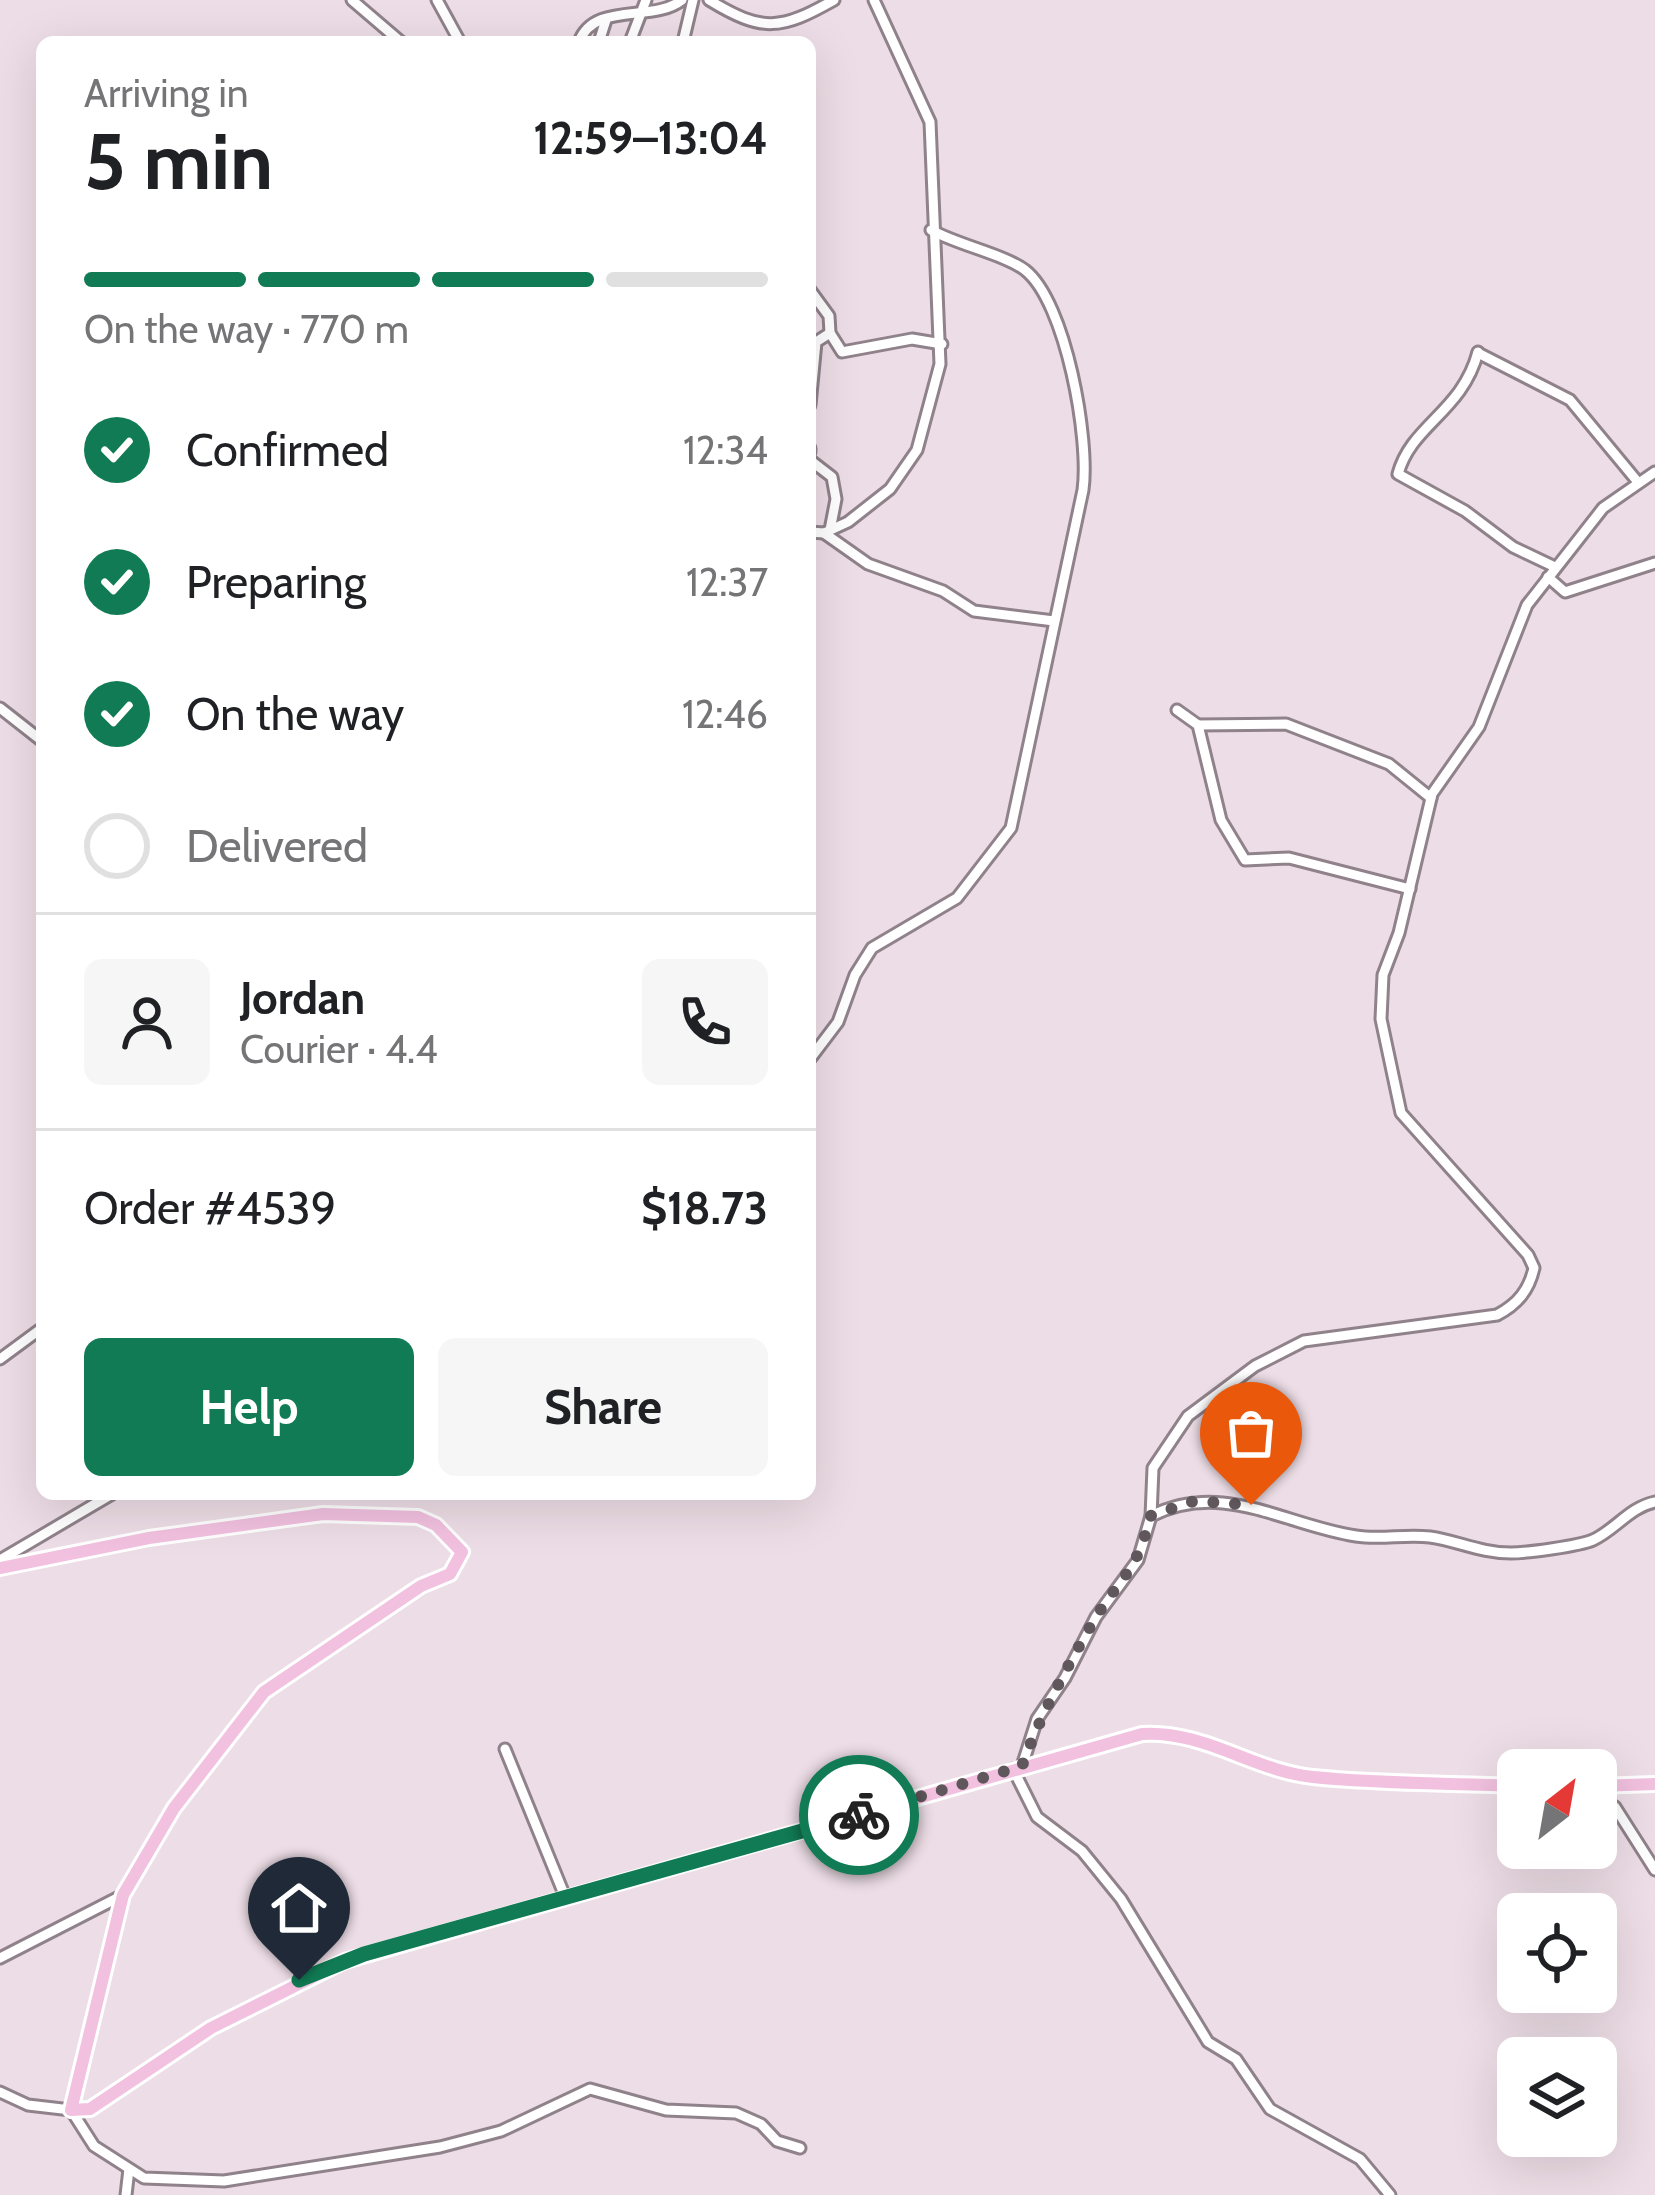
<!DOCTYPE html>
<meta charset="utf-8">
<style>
:root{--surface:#fff;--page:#f6f6f6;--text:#202124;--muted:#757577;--line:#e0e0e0;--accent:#117b55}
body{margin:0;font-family:Cabin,sans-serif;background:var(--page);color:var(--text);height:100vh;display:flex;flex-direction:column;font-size:45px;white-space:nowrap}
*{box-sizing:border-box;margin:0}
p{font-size:39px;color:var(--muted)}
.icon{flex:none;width:66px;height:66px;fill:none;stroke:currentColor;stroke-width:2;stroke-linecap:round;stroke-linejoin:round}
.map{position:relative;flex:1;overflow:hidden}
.panel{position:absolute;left:36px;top:36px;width:780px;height:1464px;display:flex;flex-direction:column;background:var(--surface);border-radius:18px;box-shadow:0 12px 48px #0002}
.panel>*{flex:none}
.needle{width:78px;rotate:31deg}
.buttons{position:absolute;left:1497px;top:1749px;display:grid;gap:24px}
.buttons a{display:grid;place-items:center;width:120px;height:120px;border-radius:18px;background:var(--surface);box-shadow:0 12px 48px #0002;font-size:60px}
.pin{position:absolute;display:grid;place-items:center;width:102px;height:102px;color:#fff;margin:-123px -51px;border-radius:50% 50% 50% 0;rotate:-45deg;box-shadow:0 0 12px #0007}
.pin .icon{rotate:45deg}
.courier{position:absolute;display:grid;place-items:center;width:120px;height:120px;margin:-60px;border:9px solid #117b55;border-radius:50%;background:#fff;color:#222;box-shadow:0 3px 15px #0007}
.summary em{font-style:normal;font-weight:800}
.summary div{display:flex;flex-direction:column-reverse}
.summary{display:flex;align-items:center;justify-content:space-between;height:204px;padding:0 48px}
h1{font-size:78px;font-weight:800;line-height:90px}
.bar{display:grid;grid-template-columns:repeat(4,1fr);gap:18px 12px;align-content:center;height:144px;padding:0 48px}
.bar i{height:15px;border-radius:9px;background:var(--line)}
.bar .on{background:var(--accent)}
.bar p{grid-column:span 4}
.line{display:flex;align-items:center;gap:30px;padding:0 48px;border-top:3px solid var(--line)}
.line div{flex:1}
.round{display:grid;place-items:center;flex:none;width:126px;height:126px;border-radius:18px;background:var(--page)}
ol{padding:0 48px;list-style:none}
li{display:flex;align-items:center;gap:36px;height:132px}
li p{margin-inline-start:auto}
li .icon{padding:12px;border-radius:50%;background:var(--accent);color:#fff;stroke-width:4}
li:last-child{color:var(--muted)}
li i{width:66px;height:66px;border:6px solid var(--line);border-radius:50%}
.action{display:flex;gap:24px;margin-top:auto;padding:24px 48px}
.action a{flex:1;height:138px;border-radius:18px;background:var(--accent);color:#fff;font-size:48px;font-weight:800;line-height:138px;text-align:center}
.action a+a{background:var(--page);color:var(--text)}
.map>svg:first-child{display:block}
</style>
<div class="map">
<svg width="1655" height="2195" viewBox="0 0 1655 2195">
<rect width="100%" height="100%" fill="#eddde6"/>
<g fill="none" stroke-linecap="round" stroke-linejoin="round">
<defs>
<g id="minor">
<path d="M352 0 401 42"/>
<path d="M437 0 460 42"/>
<path d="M709 0C763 33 781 30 834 0"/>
<path d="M579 42C594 1 653 23 682 0"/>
<path d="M599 42 606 20"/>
<path d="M630 42 646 0"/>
<path d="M683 42 693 0"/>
<path d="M810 290 829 316 830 333 842 352 912 339 942 344"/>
<path d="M1478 352C1462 412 1411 425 1398 474L1465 511 1513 547 1555 567"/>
<path d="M1478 353 1570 400 1637 481"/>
<path d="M810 405 816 342 830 333"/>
<path d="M810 448V452"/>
<path d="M810 460 832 477 836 499 830 530"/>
<path d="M810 532 824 533 848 522 890 489 917 450 940 364 930 122 874 0"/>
<path d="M824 533 868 564 943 591 974 611 1054 621"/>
<path d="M1548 577 1565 592 1655 563"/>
<path d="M0 708 42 741"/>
<path d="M1177 710 1198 725 1221 820 1245 860 1289 858 1410 889"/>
<path d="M1198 725 1286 724 1389 764 1431 798"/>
<path d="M810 1059 838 1022 855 975 872 948 957 898 1011 828 1083 490C1090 440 1066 302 1025 270 1003 254 958 245 931 230"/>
<path d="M0 1359 42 1328"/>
<path d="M1151 1516C1223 1480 1284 1525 1356 1536 1380 1540 1405 1534 1430 1537 1458 1541 1481 1553 1511 1553 1527 1553 1579 1546 1593 1540 1615 1530 1630 1507 1655 1502"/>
<path d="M0 1560 112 1494"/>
<path d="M505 1749 566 1899"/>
<path d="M1022 1766 1037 1719 1065 1678 1096 1617 1138 1560 1151 1516 1153 1468 1188 1416 1255 1366 1304 1341 1497 1315C1518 1304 1529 1290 1534 1268L1528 1255 1401 1113 1381 1019 1383 975 1399 933 1432 794 1479 727 1527 605 1603 508 1655 472"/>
<path d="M1013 1769 1037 1817 1082 1851 1121 1899 1208 2042 1236 2059 1270 2109 1360 2159 1390 2195"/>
<path d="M1596 1794 1615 1807 1655 1870"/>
<path d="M0 1958 123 1895"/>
<path d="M0 2092 28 2105 71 2110 94 2146 144 2178 224 2181 440 2147 501 2131 590 2089 666 2110 736 2113 761 2124 777 2141 800 2148"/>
<path d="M126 2195 129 2169"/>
</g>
<g id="major">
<path d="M0 1568 149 1538 323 1514 418 1517 436 1525 462 1552 450 1574 421 1586 264 1692 174 1808 123 1895 71 2110 90 2109 211 2028 345 1961 1142 1734C1204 1730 1254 1771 1313 1777 1382 1784 1450 1783 1518 1786"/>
<path d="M1596 1786 1655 1784"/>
</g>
</defs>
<use href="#minor" stroke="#90828a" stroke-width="15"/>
<use href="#major" stroke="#fff" stroke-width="18"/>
<use href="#minor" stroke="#fff" stroke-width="9"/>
<use href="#major" stroke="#f2c1e0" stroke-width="12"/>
</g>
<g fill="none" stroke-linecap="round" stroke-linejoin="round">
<path stroke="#60575c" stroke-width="12" stroke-dasharray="0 21.6" d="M859 1815 1022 1766C1040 1716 1066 1669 1093 1622 1119 1578 1138 1572 1150 1516L1194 1501 1251 1505"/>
<path stroke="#117b55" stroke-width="15" d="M299 1980 364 1954 859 1815"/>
</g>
</svg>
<div class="buttons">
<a><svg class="needle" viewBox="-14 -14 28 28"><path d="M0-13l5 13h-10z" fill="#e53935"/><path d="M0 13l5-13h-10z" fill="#757577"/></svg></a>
<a><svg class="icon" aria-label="locate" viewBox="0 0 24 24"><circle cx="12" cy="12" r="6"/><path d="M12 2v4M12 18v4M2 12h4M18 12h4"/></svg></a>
<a><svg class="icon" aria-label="layers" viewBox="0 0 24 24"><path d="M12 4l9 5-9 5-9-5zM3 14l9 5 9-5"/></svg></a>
</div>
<div class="pin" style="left:1251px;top:1505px;background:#ea580c"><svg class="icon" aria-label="bag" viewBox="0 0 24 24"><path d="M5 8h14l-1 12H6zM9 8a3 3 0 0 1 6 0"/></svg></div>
<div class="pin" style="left:299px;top:1980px;background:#1f2937"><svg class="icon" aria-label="home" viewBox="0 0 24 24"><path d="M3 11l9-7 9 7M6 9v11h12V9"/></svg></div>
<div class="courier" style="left:859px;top:1815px"><svg class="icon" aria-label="bike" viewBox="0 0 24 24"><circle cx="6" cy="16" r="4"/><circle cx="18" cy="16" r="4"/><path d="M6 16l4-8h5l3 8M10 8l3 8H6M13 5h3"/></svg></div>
<section class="panel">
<div class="summary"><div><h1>5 min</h1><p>Arriving in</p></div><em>12:59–13:04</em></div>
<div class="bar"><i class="on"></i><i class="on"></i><i class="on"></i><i></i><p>On the way · 770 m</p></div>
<ol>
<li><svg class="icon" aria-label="check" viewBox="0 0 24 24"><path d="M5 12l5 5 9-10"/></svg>Confirmed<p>12:34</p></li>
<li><svg class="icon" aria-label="check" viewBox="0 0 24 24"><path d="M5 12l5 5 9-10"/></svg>Preparing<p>12:37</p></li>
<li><svg class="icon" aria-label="check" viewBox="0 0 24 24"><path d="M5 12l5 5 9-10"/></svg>On the way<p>12:46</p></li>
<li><i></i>Delivered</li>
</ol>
<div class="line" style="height:216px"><a class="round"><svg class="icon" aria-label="person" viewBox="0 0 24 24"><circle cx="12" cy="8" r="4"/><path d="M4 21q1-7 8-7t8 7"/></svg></a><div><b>Jordan</b><p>Courier · 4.4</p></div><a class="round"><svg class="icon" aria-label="phone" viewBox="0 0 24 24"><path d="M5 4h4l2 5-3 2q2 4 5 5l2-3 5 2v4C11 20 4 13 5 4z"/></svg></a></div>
<div class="line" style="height:156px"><div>Order #4539</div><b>$18.73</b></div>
<div class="action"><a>Help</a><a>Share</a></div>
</section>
</div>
